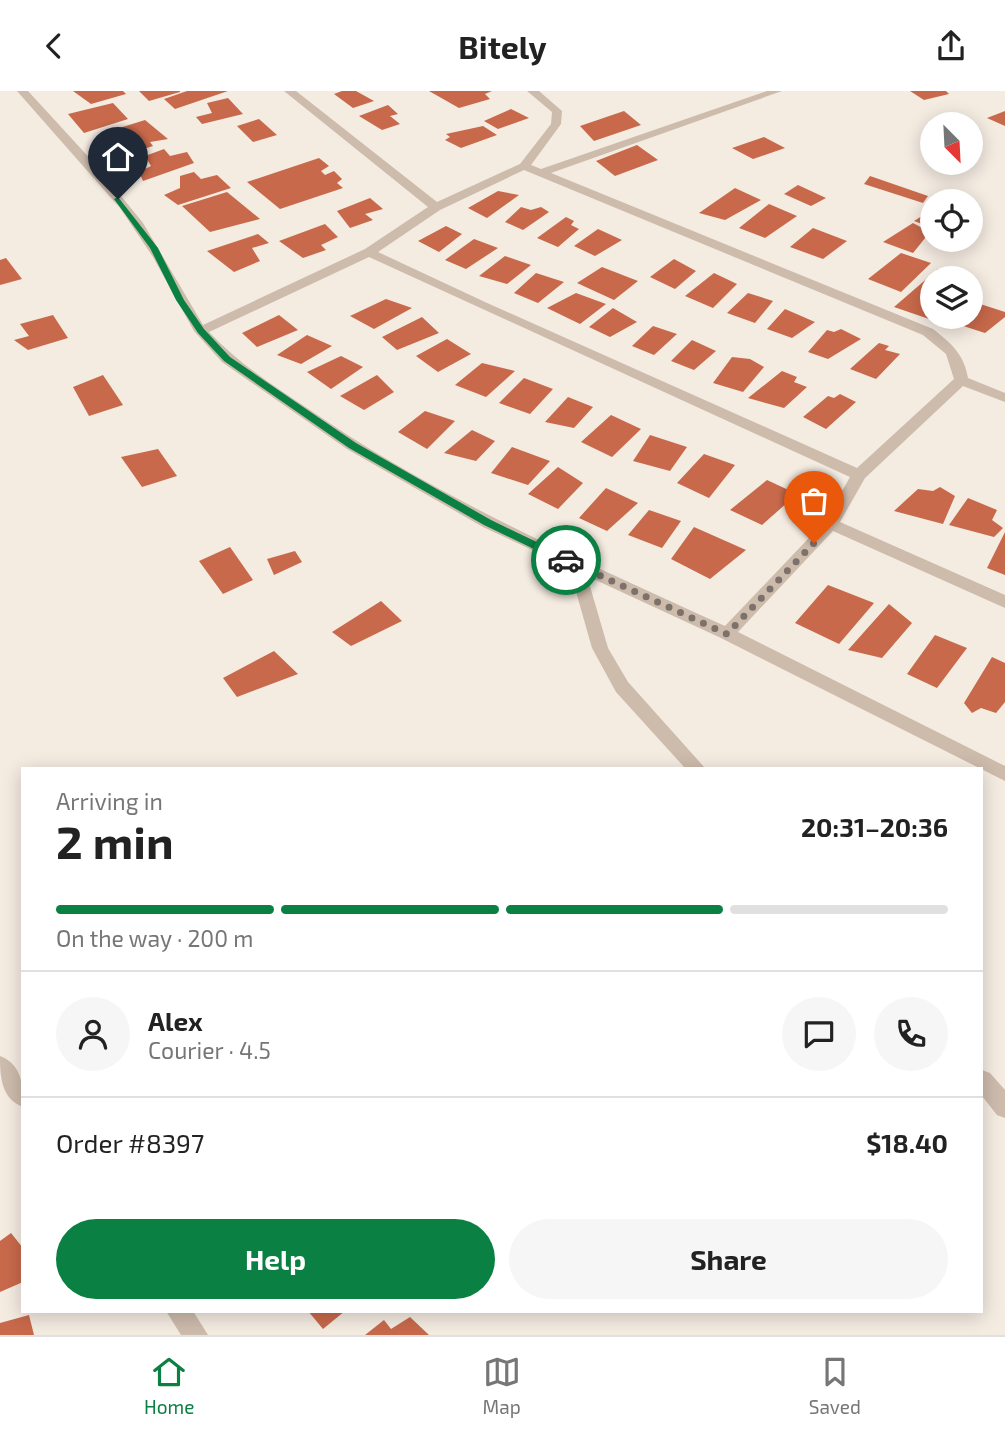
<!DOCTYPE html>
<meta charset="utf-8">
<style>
:root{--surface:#fff;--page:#f6f6f6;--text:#222;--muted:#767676;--line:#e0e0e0;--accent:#0b8043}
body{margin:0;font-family:"Exo 2",sans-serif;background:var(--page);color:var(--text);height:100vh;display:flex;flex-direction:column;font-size:26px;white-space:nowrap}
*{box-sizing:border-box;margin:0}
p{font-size:23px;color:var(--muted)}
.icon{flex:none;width:38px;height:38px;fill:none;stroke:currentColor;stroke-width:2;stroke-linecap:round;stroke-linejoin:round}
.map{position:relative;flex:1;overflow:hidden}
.details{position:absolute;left:21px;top:676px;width:962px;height:546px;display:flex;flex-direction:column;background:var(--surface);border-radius:0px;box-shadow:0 4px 18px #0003}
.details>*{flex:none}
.needle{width:46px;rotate:156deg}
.fabs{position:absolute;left:920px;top:21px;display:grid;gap:14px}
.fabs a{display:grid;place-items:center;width:63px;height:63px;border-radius:50%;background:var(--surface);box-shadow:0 4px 18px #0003;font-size:35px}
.pin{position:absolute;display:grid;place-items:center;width:60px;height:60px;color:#fff;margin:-72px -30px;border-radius:50% 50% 50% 0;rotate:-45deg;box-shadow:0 0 7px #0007}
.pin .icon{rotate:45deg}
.courier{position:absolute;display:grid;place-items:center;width:70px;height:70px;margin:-35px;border:5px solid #0b8043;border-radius:50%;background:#fff;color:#222;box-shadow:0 2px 9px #0007}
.summary em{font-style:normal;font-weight:700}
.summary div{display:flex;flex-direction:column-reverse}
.summary{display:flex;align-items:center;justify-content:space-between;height:119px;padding:0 35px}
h1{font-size:46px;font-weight:700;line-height:52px}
.bar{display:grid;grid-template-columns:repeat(4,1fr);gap:10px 7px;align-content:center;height:84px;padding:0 35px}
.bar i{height:9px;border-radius:5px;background:var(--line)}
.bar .on{background:var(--accent)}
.bar p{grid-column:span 4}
.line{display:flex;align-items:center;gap:18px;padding:0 35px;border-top:2px solid var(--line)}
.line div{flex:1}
.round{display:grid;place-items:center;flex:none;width:74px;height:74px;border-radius:37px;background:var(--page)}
.cta{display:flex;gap:14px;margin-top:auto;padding:14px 35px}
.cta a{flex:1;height:80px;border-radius:42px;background:var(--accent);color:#fff;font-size:28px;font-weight:700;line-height:80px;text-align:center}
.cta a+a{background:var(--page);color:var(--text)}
header{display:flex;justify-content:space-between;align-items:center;height:91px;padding:0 35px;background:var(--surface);font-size:32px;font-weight:700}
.dock{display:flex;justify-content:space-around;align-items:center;height:98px;border-top:2px solid var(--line);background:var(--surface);font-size:19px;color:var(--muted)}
.dock a{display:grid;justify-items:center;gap:4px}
.dock .on{color:var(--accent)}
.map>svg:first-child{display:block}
</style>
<header><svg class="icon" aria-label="back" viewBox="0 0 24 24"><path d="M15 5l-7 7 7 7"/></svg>Bitely<svg class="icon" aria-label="share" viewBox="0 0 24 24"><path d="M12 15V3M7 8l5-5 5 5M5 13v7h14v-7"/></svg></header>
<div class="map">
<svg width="1005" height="1244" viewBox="0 0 1005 1244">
<rect width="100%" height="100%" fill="#f4ebe1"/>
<g fill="#c8694b">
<path d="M73 0H123L126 3 91 13Z"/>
<path d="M139 0H180V1L149 10Z"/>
<path d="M187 0H228L175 18 164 8Z"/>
<path d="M342 0H356L374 10 353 17 334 3Z"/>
<path d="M429 0H492L485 3 490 8 459 17Z"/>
<path d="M910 0H946L949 3 924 9Z"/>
<path d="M228 7 243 23 202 33 196 26 212 22 207 12Z"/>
<path d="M113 12 128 28 84 42 68 23Z"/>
<path d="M388 14 398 23 390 25 400 33 382 39 359 25Z"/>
<path d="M511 18 529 27 498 38 484 30Z"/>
<path d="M624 20 641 34 594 50 580 35Z"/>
<path d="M1005 20V35L987 27Z"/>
<path d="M259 28 277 44 253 51 237 35Z"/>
<path d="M145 29 168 48 150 51 153 55 131 62 110 40Z"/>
<path d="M483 35 497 44 461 57 445 49 450 46 446 43Z"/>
<path d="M764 46 785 57 753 68 732 57Z"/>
<path d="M637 54 658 69 615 85 596 70Z"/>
<path d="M164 58 170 65 187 61 194 72 143 90 139 81 151 75 145 65Z"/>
<path d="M319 67 329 75 321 80 325 84 334 80 342 88 337 92 343 97 280 118 247 91Z"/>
<path d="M194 81 201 88 217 84 231 97 178 114 164 104 180 97V85Z"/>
<path d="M870 85 928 105 923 112 864 93Z"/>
<path d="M798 94 826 107 811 115 784 103Z"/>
<path d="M735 97 761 109 725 129 699 122Z"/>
<path d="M498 100 519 104 487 127 468 117Z"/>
<path d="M227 101 260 128 210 141 182 115Z"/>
<path d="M370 107 383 118 365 123 373 129 350 137 337 120Z"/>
<path d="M769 113 797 125 765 147 739 137Z"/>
<path d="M521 116 531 119 541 116 549 121 523 139 505 131Z"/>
<path d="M933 118V137L914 130Z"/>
<path d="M566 126 574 130 571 134 579 138 558 156 537 147Z"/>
<path d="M913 132 930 141 913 162 883 151Z"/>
<path d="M325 133 338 146 321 154 326 159 303 167 279 150Z"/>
<path d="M446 135 462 143 439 161 418 150Z"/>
<path d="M813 137 847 150 823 168 790 156Z"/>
<path d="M598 138 622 149 595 165 574 155Z"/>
<path d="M258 143 269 152 252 157 260 170 234 181 207 160Z"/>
<path d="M474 148 498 157 466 178 445 169Z"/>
<path d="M901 162 931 172 901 201 868 188Z"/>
<path d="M505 165 531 174 507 193 479 185Z"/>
<path d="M6 167 22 188 0 194V169Z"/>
<path d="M674 168 696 180 675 198 650 186Z"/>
<path d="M602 176 638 190 614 209 577 192Z"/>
<path d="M938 178 959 187H933V226L929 228 894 216Z"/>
<path d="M536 182 564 191 538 212 514 202Z"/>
<path d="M714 182 737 193 713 217 685 205Z"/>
<path d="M576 202 606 213 580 233 547 217Z"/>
<path d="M748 202 773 210 755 232 727 222Z"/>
<path d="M386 208 412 217 374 238 350 225Z"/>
<path d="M971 210 1005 221V226L985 242 948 230 953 226H971Z"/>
<path d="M613 217 637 231 610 246 589 236Z"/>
<path d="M785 218 815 231 792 247 767 238Z"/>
<path d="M53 224 68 247 28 259 14 249 29 245 20 233Z"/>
<path d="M279 224 298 239 257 256 242 242Z"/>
<path d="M422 226 439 242 397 259 382 246Z"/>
<path d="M653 235 677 243 654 264 632 255Z"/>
<path d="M841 238 861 248 828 268 808 261 827 239 834 241Z"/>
<path d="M307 244 332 255 301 273 277 264Z"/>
<path d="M447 248 471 263 438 281 416 265Z"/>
<path d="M692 249 716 260 694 279 671 270Z"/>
<path d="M879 252 889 255 885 259 900 263 876 288 850 278Z"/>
<path d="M341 265 363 276 331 298 307 281Z"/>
<path d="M732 266 750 268 764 276 743 301 713 292Z"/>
<path d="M482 272 515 280 486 306 455 294Z"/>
<path d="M782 280 797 286 794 291 807 296 784 317 748 307Z"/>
<path d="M103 284 123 314 89 325 73 296Z"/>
<path d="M377 284 394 301 364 319 340 305Z"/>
<path d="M524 287 553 298 530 323 499 312Z"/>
<path d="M840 303 856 311 826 338 803 326 828 305 834 307Z"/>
<path d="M568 306 593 316 574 337 545 331Z"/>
<path d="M425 320 455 330 427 358 398 341Z"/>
<path d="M611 324 641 338 612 366 581 351Z"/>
<path d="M472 339 495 350 476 370 444 362Z"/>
<path d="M650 344 687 356 670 380 633 370Z"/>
<path d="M512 356 550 370 528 394 491 382Z"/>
<path d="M158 358 177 385 142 396 121 366Z"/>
<path d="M704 363 735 374 709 407 677 392Z"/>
<path d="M558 376 583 392 558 418 528 403Z"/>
<path d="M767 389 797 403 762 434 730 419Z"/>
<path d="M940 396 955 405 943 433 894 420 918 398 933 400Z"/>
<path d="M606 397 638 412 607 440 579 427Z"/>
<path d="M968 407 997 419 992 429 1003 437 994 446 949 434Z"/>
<path d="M649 419 681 430 662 457 628 444Z"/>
<path d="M694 436 746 459 710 488 671 468Z"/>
<path d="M1005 441V484L987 477Z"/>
<path d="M230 456 253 489 223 503 199 470Z"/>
<path d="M295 460 302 471 274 484 267 468Z"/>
<path d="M828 494 874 512 839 553 795 532Z"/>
<path d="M381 510 402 530 351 555 332 541Z"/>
<path d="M889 513 912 532 882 567 848 559Z"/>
<path d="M935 544 967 557 937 597 907 583Z"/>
<path d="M274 560 298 583 237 606 223 587Z"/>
<path d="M992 566 1005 572V611L996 622 981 617 972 622 964 612Z"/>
<path d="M11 1142 23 1157V1191L0 1201V1150Z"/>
<path d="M308 1220H345L323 1238Z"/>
<path d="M29 1224 34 1244H0V1232Z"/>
<path d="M410 1226 429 1244H365L384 1229 391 1238Z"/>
</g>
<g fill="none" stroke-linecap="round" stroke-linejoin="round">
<g fill="#cdbbac" fill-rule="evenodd">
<path d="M17 0H28L95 73 143 132 203 234 365 158 428 116 284 0H296L437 111 520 73 551 33 552 21 527 0H539L562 20 561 33 531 74 541 78 767 0H782L551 82 933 238C951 252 964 263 968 287L1005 302V311L963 295 865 387 840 431 1005 504V517L833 440 738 541 1005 675V690L721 547 587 485 608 557 628 591 705 677H685L616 601 592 557 569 476 483 436 347 358 222 271 194 240 153 166 120 117ZM524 79 923 244 946 263 954 288 857 377 485 211 378 161 440 119ZM369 166 850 386 825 430 725 535C583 470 439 408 310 319 274 295 239 273 209 241Z"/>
<path d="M0 965C23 974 23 996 23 1016 1 1008 0 985 0 965Z"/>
<path d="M982 979 990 982 1005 999V1027L997 1024 982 1005Z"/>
<path d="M166 1220H193L208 1244H181Z"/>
</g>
</g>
<path fill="#0b8043" d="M118 106 158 157 184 209 204 238 230 266 356 352 491 429 570 467V472H563L484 434 349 357 224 270 198 242 176 209 150 157 114 108Z"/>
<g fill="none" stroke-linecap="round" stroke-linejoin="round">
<path stroke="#7c716b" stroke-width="7" stroke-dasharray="0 12.6" d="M566 469 727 543 814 452"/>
</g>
</svg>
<div class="fabs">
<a><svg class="needle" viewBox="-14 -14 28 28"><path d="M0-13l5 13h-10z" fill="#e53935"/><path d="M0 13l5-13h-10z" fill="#767676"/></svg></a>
<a><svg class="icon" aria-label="locate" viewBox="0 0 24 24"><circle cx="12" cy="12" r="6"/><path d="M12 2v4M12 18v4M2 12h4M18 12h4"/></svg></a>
<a><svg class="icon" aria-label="layers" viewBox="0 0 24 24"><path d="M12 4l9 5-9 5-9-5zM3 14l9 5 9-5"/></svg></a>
</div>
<div class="pin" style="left:814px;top:452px;background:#ea580c"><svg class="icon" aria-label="bag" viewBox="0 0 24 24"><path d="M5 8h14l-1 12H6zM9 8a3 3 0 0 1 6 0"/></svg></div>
<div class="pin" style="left:118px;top:108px;background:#1f2937"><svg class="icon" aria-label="home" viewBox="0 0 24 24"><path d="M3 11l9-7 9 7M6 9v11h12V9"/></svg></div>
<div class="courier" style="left:566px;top:469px"><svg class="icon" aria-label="car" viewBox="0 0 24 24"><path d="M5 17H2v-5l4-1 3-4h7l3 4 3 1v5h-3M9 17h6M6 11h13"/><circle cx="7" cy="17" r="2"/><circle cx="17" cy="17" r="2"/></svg></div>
<section class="details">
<div class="summary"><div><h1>2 min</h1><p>Arriving in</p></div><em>20:31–20:36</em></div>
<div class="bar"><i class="on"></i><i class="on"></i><i class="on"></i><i></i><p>On the way · 200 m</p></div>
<div class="line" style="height:126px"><a class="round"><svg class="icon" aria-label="person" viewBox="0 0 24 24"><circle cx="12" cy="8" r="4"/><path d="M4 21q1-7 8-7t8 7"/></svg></a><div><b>Alex</b><p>Courier · 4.5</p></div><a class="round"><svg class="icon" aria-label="chat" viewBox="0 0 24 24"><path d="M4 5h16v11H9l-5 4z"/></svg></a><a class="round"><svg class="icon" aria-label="phone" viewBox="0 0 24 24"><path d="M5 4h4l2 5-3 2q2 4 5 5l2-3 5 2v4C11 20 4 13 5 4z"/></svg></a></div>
<div class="line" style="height:91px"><div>Order #8397</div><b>$18.40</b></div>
<div class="cta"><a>Help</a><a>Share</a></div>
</section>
</div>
<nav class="dock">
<a class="on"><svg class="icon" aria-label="home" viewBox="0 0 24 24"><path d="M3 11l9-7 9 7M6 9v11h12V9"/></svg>Home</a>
<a><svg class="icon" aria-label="map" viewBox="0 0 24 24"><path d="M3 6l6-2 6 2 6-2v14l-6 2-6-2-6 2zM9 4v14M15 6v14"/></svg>Map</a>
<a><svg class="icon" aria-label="saved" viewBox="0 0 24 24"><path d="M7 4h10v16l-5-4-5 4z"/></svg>Saved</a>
</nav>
